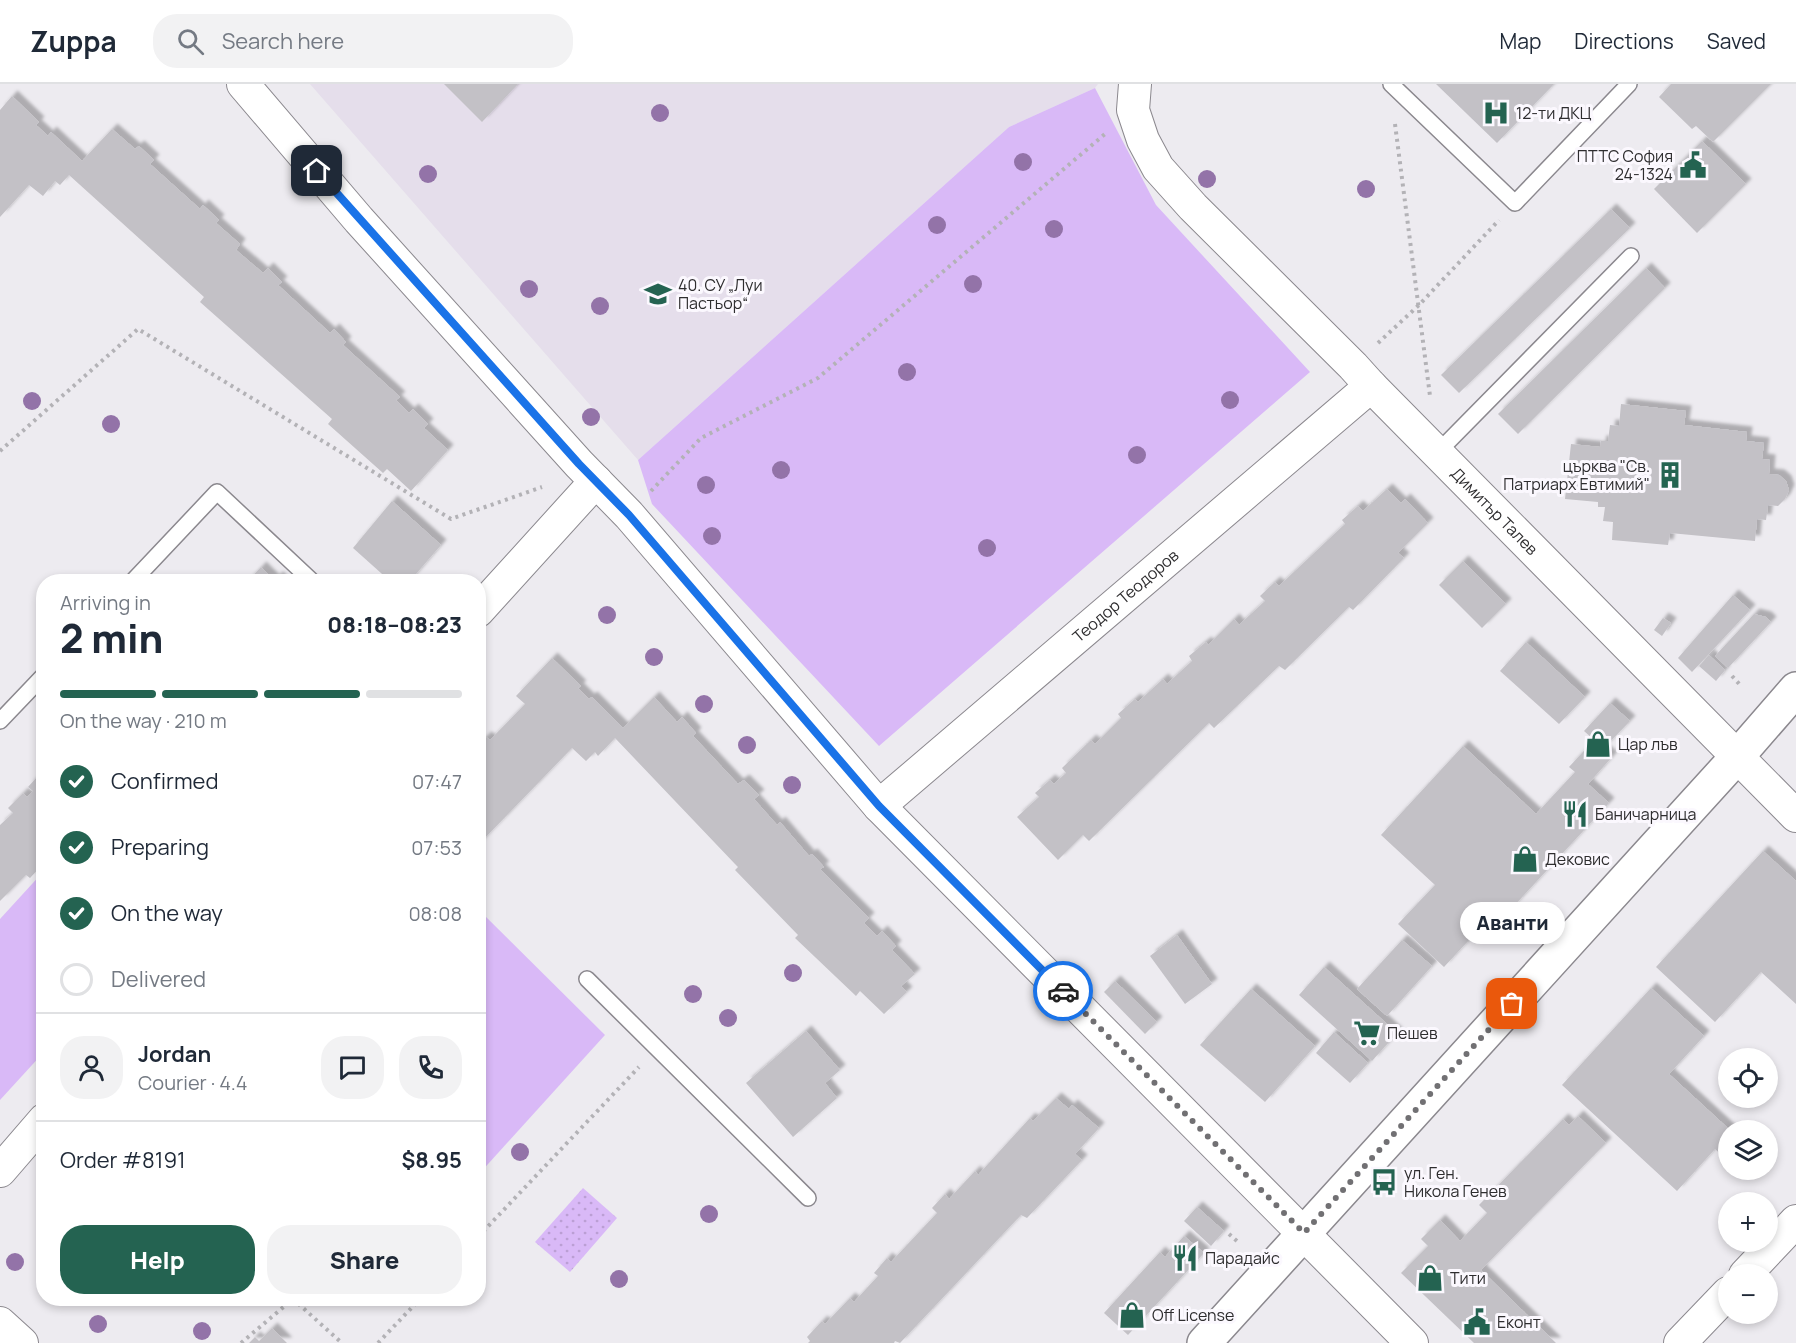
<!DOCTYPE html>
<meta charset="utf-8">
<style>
:root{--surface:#fff;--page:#f2f2f3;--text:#1f2937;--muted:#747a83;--line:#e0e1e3;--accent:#246351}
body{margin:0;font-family:Manrope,sans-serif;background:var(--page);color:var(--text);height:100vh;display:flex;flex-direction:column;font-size:22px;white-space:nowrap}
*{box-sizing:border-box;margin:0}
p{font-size:20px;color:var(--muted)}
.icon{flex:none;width:33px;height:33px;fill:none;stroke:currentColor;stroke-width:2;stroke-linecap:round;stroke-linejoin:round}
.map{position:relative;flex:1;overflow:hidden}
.panel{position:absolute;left:36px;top:490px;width:450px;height:732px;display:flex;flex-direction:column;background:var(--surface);border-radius:24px;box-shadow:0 3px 9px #0003}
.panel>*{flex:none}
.controls{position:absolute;left:1718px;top:964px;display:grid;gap:12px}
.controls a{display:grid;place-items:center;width:60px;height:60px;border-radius:50%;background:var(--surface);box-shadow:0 3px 9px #0003;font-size:30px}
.pin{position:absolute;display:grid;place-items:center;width:51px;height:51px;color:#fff;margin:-26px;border-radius:12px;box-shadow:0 3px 9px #0006}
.courier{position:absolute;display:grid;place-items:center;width:60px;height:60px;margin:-30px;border:4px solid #1a73e8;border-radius:50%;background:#fff;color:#222;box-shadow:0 2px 8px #0007}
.bubble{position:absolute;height:42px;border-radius:21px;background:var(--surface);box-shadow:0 3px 9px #0003;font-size:20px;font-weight:800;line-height:42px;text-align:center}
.overview em{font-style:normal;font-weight:800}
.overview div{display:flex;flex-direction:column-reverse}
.overview{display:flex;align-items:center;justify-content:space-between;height:102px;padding:0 24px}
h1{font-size:39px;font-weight:800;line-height:45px}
.bar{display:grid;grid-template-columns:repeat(4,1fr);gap:9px 6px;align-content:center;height:72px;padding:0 24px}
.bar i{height:8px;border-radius:4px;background:var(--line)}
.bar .selected{background:var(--accent)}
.bar p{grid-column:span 4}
.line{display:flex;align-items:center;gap:15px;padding:0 24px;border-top:2px solid var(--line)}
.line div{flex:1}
.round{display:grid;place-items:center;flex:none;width:63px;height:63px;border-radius:24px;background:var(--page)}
ol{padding:0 24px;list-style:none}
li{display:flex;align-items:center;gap:18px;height:66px}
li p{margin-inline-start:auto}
li .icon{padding:6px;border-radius:50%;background:var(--accent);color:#fff;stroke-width:4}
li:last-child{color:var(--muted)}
li i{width:33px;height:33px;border:3px solid var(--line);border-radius:50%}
.primary-button{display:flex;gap:12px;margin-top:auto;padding:12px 24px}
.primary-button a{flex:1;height:69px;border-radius:24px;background:var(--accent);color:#fff;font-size:24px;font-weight:800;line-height:69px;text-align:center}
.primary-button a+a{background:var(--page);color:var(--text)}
header{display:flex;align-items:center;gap:36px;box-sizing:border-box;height:84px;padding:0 30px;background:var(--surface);border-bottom:2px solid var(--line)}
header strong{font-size:28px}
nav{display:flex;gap:33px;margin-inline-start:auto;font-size:21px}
.search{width:420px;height:54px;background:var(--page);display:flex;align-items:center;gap:15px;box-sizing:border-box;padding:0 21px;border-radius:24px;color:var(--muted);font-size:22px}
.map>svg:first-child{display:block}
</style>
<header>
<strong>Zuppa</strong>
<div class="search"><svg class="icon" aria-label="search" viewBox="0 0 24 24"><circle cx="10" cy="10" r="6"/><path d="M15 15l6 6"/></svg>Search here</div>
<nav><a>Map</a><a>Directions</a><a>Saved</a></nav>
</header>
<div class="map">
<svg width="1796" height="1259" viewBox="0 0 1796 1259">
<defs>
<pattern id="park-dots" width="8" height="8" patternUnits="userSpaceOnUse" patternTransform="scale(1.5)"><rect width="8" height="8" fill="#d9b9f7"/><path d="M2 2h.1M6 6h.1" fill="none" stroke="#bb9fd4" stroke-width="1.8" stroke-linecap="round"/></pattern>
<filter id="shadow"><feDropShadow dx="5.5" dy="-5.5" stdDeviation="1.5" flood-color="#0004"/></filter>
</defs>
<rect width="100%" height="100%" fill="#edebf0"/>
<path fill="#e5deeb" d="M310 0H1098L1095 4 1009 43 638 376Z"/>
<g fill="#d9b9f7">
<path d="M1095 4 1156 121 1310 288 879 662 652 420 638 376 1009 43Z"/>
<path d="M43 788V969L0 1016V835Z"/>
<path d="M479 826 605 951 479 1090H478Z"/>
</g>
<path fill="url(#park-dots)" d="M583 1104 617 1134 570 1188 535 1158Z"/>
<g fill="#c3c1c6" filter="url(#shadow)">
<path d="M444 0H518L482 38Z"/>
<path d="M1436 0H1554L1497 59Z"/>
<path d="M1671 0H1771L1713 58 1696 42 1692 45 1659 13Z"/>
<path d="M12 12 39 38 36 41 48 52 51 48 82 77 112 45 135 65 139 62 154 76 150 80 200 125 203 121 219 136 216 139 240 160 236 166 263 189 268 184 282 198 278 201 330 249 334 245 346 258 343 261 400 313 396 316 409 329 413 325 428 340 424 344 448 366 411 407 387 385 383 389 328 340 332 335 200 218 204 213 69 91 60 101 55 97 43 112 29 101 0 133V26Z"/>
<path d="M1702 57 1746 100 1697 149 1654 105Z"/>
<path d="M1611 125 1630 144 1459 309 1441 291Z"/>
<path d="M1646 184 1665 204 1518 350 1498 330Z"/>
<path d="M1621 320 1686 327 1684 341 1747 348 1746 357 1764 359 1762 375 1770 376 1769 390 1779 391 1786 397 1789 406 1785 415 1778 422 1768 421 1766 436 1757 435 1755 457 1670 449 1668 461 1612 456 1613 438 1603 437 1605 423H1598V418L1565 415 1571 360 1600 363 1601 357H1608L1610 341 1619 342Z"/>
<path d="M1387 405 1401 419 1405 415 1428 439 1398 469 1404 474 1353 526 1349 523 1285 586 1279 582 1214 644 1209 639 1089 757 1083 751 1058 776 1017 733 1039 713 1035 709 1050 696 1054 700 1066 689 1062 684 1091 656 1095 660 1121 634 1118 630 1135 615 1138 618 1163 595 1167 600 1192 577 1189 572 1206 558 1208 561 1234 535 1239 541 1265 517 1260 512 1275 498 1279 502 1345 440 1342 436 1358 422 1363 427Z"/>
<path d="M392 417 441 461 409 498H391L353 464Z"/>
<path d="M1463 477 1506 520 1482 544 1439 501Z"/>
<path d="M261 483 274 496 278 493 283 498H247Z"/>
<path d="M1733 511 1750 526 1692 588 1678 574Z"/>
<path d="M1754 530 1766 533 1771 538 1728 584 1715 572Z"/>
<path d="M1663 534 1671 539 1662 552 1654 546Z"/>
<path d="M1526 558 1585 613 1559 640 1500 587Z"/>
<path d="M1709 571 1725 586 1716 597 1699 582Z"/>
<path d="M552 574 581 602 578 604 589 615 592 613 623 644 654 613 677 638 682 633 696 649 693 652 738 700 744 696 759 711 754 715 777 741 780 738 809 772 812 770 824 783 820 785 869 834 864 839 877 852 882 847 896 862 892 866 915 890 901 902 907 908 884 930 860 907 856 912 795 854 798 851 735 786 738 783 735 780 615 654 598 672 595 668 586 677 572 664 478 761V661L486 653 490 656 525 620 516 612Z"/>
<path d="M1610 619 1630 637 1603 665 1612 673 1588 700 1609 719 1488 850 1481 843 1444 883 1398 840 1435 801 1381 751 1463 662 1536 730 1575 688 1569 683 1594 656 1584 647Z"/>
<path d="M37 693 40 697 44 694V779L30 794 26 791 0 817V741L13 729 8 724 23 709 27 713 33 707 28 703Z"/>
<path d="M1763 767 1796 797V920L1761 888 1715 938 1656 883Z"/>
<path d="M1177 851 1212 900 1185 920 1150 872Z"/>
<path d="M1402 856 1432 882 1387 932 1357 905Z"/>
<path d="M1324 883 1397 949 1372 977 1299 911Z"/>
<path d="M1115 897 1157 938 1145 950 1104 908Z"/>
<path d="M1651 904 1704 952 1669 990 1731 1047H1728V1077L1715 1065 1677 1107 1562 1001Z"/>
<path d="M1251 905 1315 962 1265 1018 1200 961Z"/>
<path d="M806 947 840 986 825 999 837 1014 793 1053 746 999Z"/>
<path d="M1334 948 1368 979 1350 999 1316 969Z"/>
<path d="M1056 1014 1069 1025 1072 1021 1099 1044 1075 1070 1082 1076 1027 1134 1021 1131 900 1259 895 1257 894 1259H808L810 1257 807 1253 822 1237 825 1240 850 1214 854 1218 878 1192 874 1189 887 1174 891 1178 937 1129 932 1124 945 1110 949 1115 975 1087 978 1091 1030 1034 1033 1037Z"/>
<path d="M1578 1032 1606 1059 1481 1186 1556 1259H1474L1401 1189 1428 1162 1421 1155 1440 1136 1460 1157 1487 1129 1479 1121 1563 1035 1569 1041Z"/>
<path d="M1197 1123 1224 1147 1211 1162 1184 1137Z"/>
<path d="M1184 1152 1204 1169 1128 1251 1104 1229 1160 1168 1165 1173Z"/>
<path d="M272 1244 287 1259H249L255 1253 259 1257Z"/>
</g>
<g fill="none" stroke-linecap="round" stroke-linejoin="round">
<defs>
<g id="lane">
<path d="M1391 0 1515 119 1629 0"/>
<path d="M1437 369 1631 172"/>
<path d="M132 498 217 408 313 498"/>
<path d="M0 637 44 591"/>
<path d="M587 895 808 1114"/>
</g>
<g id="street">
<path d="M243 0 359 136 579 380 629 431 879 722 1412 1259"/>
<path id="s1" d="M1135 0 1133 26 1143 56 1158 84 1193 123 1353 282 1371 302 1796 732"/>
<path d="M478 527 596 397"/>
<path id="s2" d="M879 722 1371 302"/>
<path d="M0 1087 44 1036"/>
<path d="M1745 1191 1796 1137"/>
<path d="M0 1239 22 1259"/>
<path d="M1680 1259 1728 1209"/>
</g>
<path id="secondary" d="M1204 1259 1736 674 1796 605"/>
</defs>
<use href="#lane" stroke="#8b888e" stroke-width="18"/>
<use href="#street" stroke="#8b888e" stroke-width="34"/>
<use href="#secondary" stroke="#8b888e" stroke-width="36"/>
<g stroke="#b3b2b6" stroke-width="4" stroke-dasharray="3 4.5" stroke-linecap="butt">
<path d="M1395 40 1430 312"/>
<path d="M1378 259 1419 221 1499 136"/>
<path d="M0 367 138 245 451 435 542 403"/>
<path d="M651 407 701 354 818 294 1105 50"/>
<path d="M1732 592 1742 603"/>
<path d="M1229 1150 1237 1157"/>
<path d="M478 1153 639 983"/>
<path d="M241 1259 293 1215 342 1259"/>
<path d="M378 1259 420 1215"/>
</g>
<use href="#lane" stroke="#fff" stroke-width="15"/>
<use href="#street" stroke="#fff" stroke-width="32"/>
<use href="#secondary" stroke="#fff" stroke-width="33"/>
</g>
<g fill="#9373a8">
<circle cx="660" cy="29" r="9"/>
<circle cx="1023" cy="78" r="9"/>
<circle cx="428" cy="90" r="9"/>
<circle cx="1207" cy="95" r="9"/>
<circle cx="1366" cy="105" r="9"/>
<circle cx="937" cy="141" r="9"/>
<circle cx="1054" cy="145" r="9"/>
<circle cx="973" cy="200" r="9"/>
<circle cx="529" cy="205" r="9"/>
<circle cx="600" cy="222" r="9"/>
<circle cx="907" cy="288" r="9"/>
<circle cx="1230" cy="316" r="9"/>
<circle cx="32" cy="317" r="9"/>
<circle cx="591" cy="333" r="9"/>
<circle cx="111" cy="340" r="9"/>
<circle cx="1137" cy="371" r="9"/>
<circle cx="781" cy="386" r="9"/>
<circle cx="706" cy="401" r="9"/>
<circle cx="712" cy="452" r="9"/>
<circle cx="987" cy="464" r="9"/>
<circle cx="607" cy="531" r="9"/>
<circle cx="654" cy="573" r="9"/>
<circle cx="704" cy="620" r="9"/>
<circle cx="747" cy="661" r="9"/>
<circle cx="792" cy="701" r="9"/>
<circle cx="793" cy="889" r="9"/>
<circle cx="693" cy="910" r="9"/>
<circle cx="728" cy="934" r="9"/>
<circle cx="520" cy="1068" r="9"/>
<circle cx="709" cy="1130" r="9"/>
<circle cx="15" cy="1178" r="9"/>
<circle cx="619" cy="1195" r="9"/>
<circle cx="98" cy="1240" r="9"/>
<circle cx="202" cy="1247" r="9"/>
</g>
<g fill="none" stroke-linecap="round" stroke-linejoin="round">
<path stroke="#717073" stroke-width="6" stroke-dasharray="0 10.8" d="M1063 907 1304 1149 1512 920"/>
<path stroke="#1a73e8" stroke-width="8" d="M317 87 579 380 629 431 879 722 1063 907"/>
</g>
<defs>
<symbol id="hospital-bare" viewBox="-9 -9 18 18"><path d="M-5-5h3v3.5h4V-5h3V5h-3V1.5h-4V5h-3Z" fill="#246351" stroke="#fbf8fe" stroke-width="2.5" paint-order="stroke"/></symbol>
<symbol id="civic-bare" viewBox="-9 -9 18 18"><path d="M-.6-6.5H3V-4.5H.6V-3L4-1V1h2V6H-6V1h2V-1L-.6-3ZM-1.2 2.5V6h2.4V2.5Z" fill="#246351" stroke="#fbf8fe" stroke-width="2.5" paint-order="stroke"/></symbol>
<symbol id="school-bare" viewBox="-9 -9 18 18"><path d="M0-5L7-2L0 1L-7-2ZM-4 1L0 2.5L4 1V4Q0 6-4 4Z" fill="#246351" stroke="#fbf8fe" stroke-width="2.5" paint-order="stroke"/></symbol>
<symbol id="building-bare" viewBox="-9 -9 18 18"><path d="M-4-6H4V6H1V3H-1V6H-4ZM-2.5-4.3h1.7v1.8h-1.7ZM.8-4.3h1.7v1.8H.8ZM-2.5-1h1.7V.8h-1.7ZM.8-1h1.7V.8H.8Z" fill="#246351" stroke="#fbf8fe" stroke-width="2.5" paint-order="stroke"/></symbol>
<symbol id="shop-bare" viewBox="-9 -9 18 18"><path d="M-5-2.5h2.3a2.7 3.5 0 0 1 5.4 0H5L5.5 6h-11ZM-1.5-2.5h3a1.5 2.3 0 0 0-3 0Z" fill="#246351" stroke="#fbf8fe" stroke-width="2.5" paint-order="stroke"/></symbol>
<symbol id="restaurant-bare" viewBox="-9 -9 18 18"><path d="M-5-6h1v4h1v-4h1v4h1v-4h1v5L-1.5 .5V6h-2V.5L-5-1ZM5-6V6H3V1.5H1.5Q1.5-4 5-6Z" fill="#246351" stroke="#fbf8fe" stroke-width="2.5" paint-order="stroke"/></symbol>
<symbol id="supermarket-bare" viewBox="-9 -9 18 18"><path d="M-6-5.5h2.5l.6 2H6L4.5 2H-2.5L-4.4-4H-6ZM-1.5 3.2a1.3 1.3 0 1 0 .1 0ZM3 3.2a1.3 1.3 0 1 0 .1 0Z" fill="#246351" stroke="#fbf8fe" stroke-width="2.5" paint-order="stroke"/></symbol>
<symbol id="bus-bare" viewBox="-9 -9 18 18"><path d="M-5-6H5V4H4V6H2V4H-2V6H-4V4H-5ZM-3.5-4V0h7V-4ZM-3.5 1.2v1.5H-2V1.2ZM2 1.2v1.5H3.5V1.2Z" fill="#246351" stroke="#fbf8fe" stroke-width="2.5" paint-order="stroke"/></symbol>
</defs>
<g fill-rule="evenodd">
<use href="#hospital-bare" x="1477" y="10" width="38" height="38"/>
<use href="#civic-bare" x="1674" y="62" width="38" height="38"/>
<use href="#school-bare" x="639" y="191" width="38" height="38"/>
<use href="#building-bare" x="1651" y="372" width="38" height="38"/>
<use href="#shop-bare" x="1579" y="641" width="38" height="38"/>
<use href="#restaurant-bare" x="1556" y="711" width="38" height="38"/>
<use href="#shop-bare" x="1506" y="756" width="38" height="38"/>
<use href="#supermarket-bare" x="1348" y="930" width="38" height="38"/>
<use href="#bus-bare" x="1365" y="1079" width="38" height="38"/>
<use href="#restaurant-bare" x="1166" y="1155" width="38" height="38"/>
<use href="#shop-bare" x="1411" y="1175" width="38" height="38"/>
<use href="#shop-bare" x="1113" y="1212" width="38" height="38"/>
<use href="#civic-bare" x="1458" y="1219" width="38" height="38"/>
</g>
<g text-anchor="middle" stroke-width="6" stroke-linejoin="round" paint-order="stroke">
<g font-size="16" fill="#2e2d2f" stroke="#fbf8fe" text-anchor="start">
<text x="1516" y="35">12-ти ДКЦ</text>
<text x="1673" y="78" text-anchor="end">ПТТС София<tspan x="1673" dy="18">24-1324</tspan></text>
<text x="678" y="207">40. СУ „Луи<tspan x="678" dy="18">Пастьор“</tspan></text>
<text x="1650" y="388" text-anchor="end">църква "Св.<tspan x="1650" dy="18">Патриарх Евтимий"</tspan></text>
<text x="1618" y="666">Цар лъв</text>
<text x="1595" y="736">Баничарница</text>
<text x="1545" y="781">Дековис</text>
<text x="1387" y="955">Пешев</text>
<text x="1404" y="1095">ул. Ген.<tspan x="1404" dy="18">Никола Генев</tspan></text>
<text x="1205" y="1180">Парадайс</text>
<text x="1450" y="1200">Тити</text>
<text x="1152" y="1237">Off License</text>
<text x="1497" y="1244">Еконт</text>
</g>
<g font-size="16" fill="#2e2d2f" stroke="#fbf8fe">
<text dy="6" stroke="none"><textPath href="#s1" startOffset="570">Димитър Талев</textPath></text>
<text dy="6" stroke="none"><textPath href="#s2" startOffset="324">Теодор Теодоров</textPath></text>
</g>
</g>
</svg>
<div class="controls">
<a><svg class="icon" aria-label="locate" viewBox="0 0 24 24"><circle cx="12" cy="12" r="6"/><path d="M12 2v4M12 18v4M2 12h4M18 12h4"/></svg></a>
<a><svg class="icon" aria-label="layers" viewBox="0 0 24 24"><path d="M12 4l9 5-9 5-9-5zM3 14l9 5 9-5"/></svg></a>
<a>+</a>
<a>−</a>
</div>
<div class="pin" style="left:1512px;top:920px;background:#ea580c"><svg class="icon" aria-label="bag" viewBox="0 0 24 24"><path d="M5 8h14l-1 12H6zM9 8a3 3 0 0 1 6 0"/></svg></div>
<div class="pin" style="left:317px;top:87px;background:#1f2937"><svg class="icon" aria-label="home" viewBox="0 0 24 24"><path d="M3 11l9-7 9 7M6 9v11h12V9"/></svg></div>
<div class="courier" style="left:1063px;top:907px"><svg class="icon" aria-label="car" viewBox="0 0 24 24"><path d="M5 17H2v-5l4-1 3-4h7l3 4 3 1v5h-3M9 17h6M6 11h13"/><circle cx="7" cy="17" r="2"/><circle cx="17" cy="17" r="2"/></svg></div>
<div class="bubble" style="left:1460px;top:818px;width:105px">Аванти</div>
<section class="panel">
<div class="overview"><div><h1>2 min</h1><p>Arriving in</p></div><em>08:18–08:23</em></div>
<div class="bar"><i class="selected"></i><i class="selected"></i><i class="selected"></i><i></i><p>On the way · 210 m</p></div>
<ol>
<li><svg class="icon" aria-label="check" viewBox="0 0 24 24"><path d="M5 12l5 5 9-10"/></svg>Confirmed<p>07:47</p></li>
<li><svg class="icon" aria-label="check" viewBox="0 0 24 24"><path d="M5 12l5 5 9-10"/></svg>Preparing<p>07:53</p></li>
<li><svg class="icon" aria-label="check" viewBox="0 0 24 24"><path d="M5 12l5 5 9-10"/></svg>On the way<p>08:08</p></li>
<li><i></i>Delivered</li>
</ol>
<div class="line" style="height:108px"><a class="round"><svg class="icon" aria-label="person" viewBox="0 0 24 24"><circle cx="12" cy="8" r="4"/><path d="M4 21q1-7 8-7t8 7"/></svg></a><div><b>Jordan</b><p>Courier · 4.4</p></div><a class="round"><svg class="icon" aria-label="chat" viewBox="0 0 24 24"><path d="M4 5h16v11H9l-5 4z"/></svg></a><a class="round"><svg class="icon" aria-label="phone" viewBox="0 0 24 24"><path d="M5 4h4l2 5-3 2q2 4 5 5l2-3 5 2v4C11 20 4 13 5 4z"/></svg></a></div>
<div class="line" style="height:78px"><div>Order #8191</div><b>$8.95</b></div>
<div class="primary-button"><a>Help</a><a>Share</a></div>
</section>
</div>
